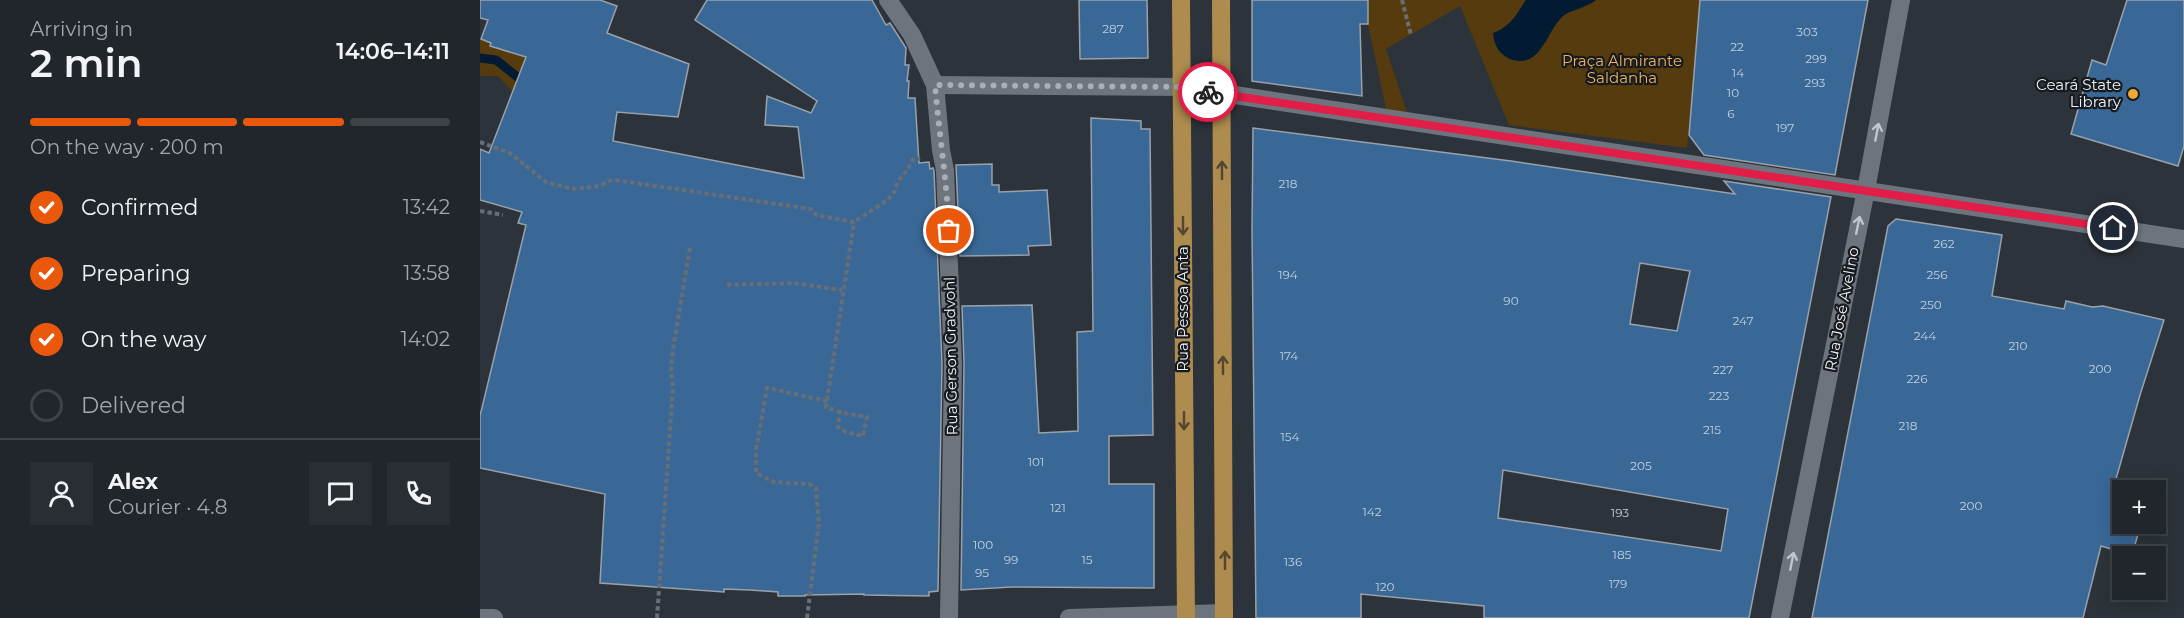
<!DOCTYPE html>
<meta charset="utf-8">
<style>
:root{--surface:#21262c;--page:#292e34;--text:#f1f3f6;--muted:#a2a5a9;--line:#3e4348;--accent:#ea580c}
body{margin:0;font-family:Montserrat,sans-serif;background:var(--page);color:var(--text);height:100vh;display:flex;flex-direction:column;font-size:22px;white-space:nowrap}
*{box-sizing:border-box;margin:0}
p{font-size:20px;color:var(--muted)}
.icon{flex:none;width:33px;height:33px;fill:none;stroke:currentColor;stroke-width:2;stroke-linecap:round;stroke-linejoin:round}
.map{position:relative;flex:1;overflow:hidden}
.details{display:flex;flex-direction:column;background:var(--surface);width:480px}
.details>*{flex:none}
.fabs{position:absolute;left:1632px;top:480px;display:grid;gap:12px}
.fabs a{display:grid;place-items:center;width:54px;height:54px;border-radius:0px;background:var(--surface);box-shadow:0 3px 15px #0003,0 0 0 2px var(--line);font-size:30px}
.pin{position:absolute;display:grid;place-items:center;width:51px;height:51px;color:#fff;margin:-26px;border:3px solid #fff;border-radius:50%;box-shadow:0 2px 6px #0007}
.courier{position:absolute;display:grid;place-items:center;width:60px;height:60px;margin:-30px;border:4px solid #e11d48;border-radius:50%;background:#fff;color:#222;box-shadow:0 2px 8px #0007}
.overview em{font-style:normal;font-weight:600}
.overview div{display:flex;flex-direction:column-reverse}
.overview{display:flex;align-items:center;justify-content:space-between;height:102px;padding:0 30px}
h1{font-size:39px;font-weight:600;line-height:45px}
.bar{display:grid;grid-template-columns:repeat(4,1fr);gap:9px 6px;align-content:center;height:72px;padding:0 30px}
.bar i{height:8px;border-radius:4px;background:var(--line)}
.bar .selected{background:var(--accent)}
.bar p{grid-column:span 4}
.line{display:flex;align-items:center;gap:15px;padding:0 30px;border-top:2px solid var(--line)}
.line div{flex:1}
.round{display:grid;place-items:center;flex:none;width:63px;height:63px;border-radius:0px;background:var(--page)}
ol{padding:0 30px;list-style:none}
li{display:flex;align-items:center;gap:18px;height:66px}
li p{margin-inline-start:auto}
li .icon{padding:6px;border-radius:50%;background:var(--accent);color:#fff;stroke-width:4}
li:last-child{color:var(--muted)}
li i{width:33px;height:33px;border:3px solid var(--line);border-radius:50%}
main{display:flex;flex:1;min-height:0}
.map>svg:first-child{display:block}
</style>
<main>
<section class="details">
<div class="overview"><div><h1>2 min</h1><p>Arriving in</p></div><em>14:06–14:11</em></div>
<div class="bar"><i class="selected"></i><i class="selected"></i><i class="selected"></i><i></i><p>On the way · 200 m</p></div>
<ol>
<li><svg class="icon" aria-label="check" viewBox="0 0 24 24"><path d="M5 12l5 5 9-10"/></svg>Confirmed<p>13:42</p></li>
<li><svg class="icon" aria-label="check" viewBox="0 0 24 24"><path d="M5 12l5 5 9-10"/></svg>Preparing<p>13:58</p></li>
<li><svg class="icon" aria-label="check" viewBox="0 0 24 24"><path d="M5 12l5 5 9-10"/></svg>On the way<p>14:02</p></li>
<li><i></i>Delivered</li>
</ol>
<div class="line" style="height:108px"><a class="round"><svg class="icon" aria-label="person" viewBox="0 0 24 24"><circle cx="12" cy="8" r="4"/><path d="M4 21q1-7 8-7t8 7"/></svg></a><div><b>Alex</b><p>Courier · 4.8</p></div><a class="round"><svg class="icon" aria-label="chat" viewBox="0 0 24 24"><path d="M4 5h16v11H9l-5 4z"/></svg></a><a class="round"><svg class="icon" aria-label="phone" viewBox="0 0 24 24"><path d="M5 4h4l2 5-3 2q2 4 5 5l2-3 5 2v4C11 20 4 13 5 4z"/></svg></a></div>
</section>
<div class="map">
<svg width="1704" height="618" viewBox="0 0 1704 618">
<rect width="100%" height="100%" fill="#2c333a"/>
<g fill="#553b0e">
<path d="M888 0H1046L1037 16 1022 30 1065 43 1069 34 1080 19 1086 13 1100 9 1116 0H1220L1207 148 1029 125 980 6 906 49 927 112 906 109 888 24Z"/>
<path d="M0 38 45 57 50 82 37 96 18 76H0Z"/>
</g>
<path fill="#031b32" d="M1046 0H1116C1106 8 1091 9 1082 17 1066 32 1061 70 1030 59 1019 54 1014 45 1013 33 1031 26 1036 15 1046 0Z"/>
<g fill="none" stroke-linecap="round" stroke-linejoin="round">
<path stroke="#031b32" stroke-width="9" d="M0 58 16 60 45 83"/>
</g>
<g fill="#396897" stroke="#99a1aa" stroke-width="1.5" fill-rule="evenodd">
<path d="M0 0H120L137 6 127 33 209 64 198 117 137 112 133 141 324 178 318 127 285 125 287 96 331 113 337 101 215 20 227 0H392L406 25 410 23 426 48 425 65H429L427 81H429L428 98H435L439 163 449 162 450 169 453 168 454 171 462 363 458 591 449 592V596L384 595V594L325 595V596H298V592L270 590 244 589V592L120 583 125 494 0 468V416L46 225 38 223 42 212 0 200V149L9 153 46 57 10 46 11 43 1 39 8 20 0 18Z"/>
<path d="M599 0H667L668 58 600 59Z"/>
<path d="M772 0H888V24H880L882 96 772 81Z"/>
<path d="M1220 0H1388L1355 175 1224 155 1209 135Z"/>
<path d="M1647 0H1704V146L1698 166 1591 134 1612 60 1626 65Z"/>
<path d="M611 118 661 121V129H670L673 435 629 436V484H674V588L532 587 481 590 484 363 482 306 552 305 559 433 598 431 597 332 613 331Z"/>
<path d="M773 128 1031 161 1255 194 1244 181 1351 197 1269 618H1004V606L881 594V618H776L772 230ZM1160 263 1210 271 1197 331 1150 324ZM1023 470 1248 509 1241 551 1018 518Z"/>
<path d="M512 164V185H519V192L567 190 571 245 548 246 549 255 480 256 476 165Z"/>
<path d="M1416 219 1522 235 1512 296 1584 309 1586 301 1612 307 1623 306 1684 320 1660 395 1634 486 1649 490H1642V524H1661L1652 555 1621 546 1603 618H1332L1408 226Z"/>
</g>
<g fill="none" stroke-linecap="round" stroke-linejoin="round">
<g stroke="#686e75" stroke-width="4" stroke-dasharray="4.5 3" stroke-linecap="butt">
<path d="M922 0 931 35"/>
<path d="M0 142 30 153 66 182 94 189 120 186 128 181 135 180 331 209 336 215 374 222C385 214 406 203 413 194 416 190 416 184 419 180 425 172 428 171 432 160L440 158"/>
<path d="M0 211 23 215"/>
<path d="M247 285 313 283 362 290"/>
<path d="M360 410 358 427 366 432 383 436 387 417 363 413 346 407 374 222"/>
<path d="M177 618 193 387 191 369 193 349 210 248"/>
<path d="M327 618 339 523 336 488 329 484 294 482 276 473V450L287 388 347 401"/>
</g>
<g stroke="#6d747d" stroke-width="18">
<path d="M408 0 432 35 455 85 461 150 465 170 473 363 469 618"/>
<path d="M455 85 702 87 1704 239"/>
<path d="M0 618H14"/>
<path d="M589 618 744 613"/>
<path d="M1300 618 1386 190 1421 0"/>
</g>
<g stroke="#ae8b4e" stroke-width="18">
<path d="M701 0 706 618"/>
<path d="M741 0 744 618"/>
</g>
</g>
<defs><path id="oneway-shaft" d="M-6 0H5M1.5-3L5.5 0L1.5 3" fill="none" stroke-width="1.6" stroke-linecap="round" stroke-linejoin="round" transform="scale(1.5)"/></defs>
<g stroke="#c1c6cc">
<use href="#oneway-shaft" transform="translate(1397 132) rotate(-79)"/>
<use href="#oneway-shaft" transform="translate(1378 225) rotate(-78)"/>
<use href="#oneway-shaft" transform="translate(1312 561) rotate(-79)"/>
</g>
<g stroke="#534731">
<use href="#oneway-shaft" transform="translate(742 170) rotate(-90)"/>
<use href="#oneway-shaft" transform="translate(703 226) rotate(90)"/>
<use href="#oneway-shaft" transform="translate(743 365) rotate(-90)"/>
<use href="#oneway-shaft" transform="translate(704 421) rotate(90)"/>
<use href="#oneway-shaft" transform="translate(745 560) rotate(-90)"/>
</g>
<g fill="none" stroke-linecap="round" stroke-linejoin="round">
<path stroke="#aaafb5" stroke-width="6" stroke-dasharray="0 10.8" d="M469 231C467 182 459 133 455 85L702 87 728 92"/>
<path stroke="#e11d48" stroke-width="8" d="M728 92 1633 228"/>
</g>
<circle fill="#eca93a" stroke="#171a1e" stroke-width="2" cx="1653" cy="94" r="6"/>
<g text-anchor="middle" stroke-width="4.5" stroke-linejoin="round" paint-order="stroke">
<g font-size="12" fill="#c1d0df">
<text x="633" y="33">287</text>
<text x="1327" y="36">303</text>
<text x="1257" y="51">22</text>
<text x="1336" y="63">299</text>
<text x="1258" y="77">14</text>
<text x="1335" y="87">293</text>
<text x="1253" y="97">10</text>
<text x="1251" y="118">6</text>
<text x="1305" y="132">197</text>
<text x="808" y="188">218</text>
<text x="1464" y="248">262</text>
<text x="808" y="279">194</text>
<text x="1457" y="279">256</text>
<text x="1031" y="305">90</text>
<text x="1451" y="309">250</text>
<text x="1263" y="325">247</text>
<text x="1445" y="340">244</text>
<text x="1538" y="350">210</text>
<text x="809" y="360">174</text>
<text x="1620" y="373">200</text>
<text x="1243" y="374">227</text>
<text x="1437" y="383">226</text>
<text x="1239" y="400">223</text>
<text x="1428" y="430">218</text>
<text x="1232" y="434">215</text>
<text x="810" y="441">154</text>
<text x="556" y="466">101</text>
<text x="1161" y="470">205</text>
<text x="1491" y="510">200</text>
<text x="578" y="512">121</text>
<text x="892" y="516">142</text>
<text x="1140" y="517">193</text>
<text x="503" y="549">100</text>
<text x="1142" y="559">185</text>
<text x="531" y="564">99</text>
<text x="607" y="564">15</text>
<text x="813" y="566">136</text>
<text x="502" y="577">95</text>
<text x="1138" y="588">179</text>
<text x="905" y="591">120</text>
</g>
<g font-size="15" fill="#ecb35e" stroke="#171a1e">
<text x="1142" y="66">Praça Almirante<tspan x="1142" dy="17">Saldanha</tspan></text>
</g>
<g font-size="15" fill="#eef2f7" stroke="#171a1e" text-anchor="end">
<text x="1641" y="90">Ceará State<tspan x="1641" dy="17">Library</tspan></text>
</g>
<g font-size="15" fill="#eef2f7" stroke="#171a1e">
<text transform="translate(703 309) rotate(-90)" y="5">Rua Pessoa Anta</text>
<text transform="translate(1362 309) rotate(-79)" y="5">Rua José Avelino</text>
<text transform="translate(471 356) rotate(-91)" y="5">Rua Gerson Gradvohl</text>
</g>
</g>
</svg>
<div class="fabs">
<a>+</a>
<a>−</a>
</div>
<div class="pin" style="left:469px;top:231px;background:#ea580c"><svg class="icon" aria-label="bag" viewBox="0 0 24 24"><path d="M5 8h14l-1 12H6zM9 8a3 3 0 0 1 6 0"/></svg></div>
<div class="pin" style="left:1633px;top:228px;background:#1f2937"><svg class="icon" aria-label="home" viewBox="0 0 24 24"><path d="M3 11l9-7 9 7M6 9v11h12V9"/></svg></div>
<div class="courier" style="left:728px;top:92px"><svg class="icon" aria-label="bike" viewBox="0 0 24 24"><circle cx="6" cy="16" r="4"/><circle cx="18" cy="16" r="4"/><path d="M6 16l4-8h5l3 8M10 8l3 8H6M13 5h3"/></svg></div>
</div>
</main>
